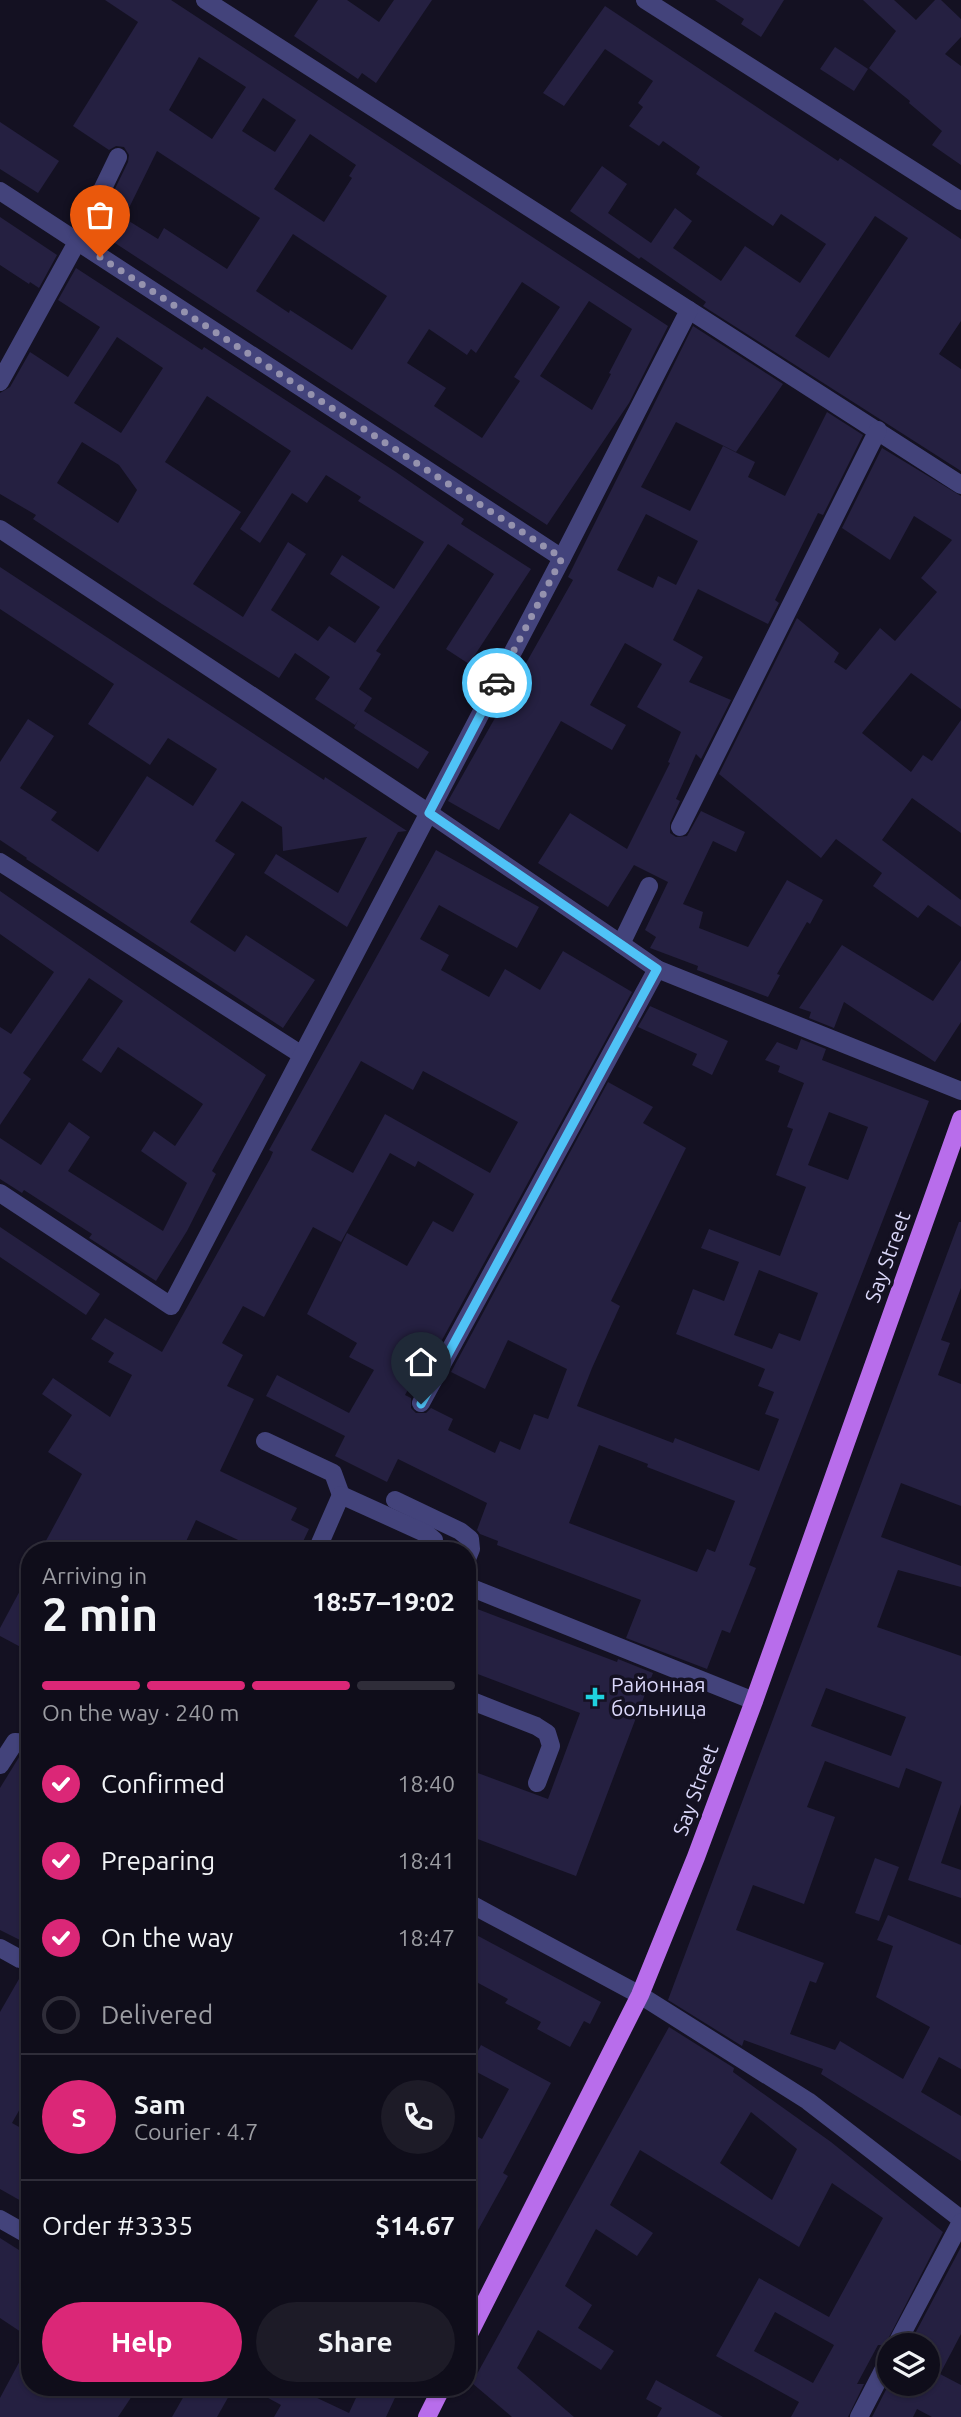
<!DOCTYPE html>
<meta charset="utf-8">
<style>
:root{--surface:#0f0d1a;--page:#1d1b27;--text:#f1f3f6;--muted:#9b9ca2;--line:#2f2d39;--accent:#db2777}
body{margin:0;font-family:Ubuntu,sans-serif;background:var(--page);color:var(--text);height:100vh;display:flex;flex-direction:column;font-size:26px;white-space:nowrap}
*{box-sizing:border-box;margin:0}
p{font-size:23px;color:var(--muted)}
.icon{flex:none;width:38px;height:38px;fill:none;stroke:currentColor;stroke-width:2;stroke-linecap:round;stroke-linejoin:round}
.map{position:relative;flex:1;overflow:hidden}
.drawer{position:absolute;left:21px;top:1542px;width:455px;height:854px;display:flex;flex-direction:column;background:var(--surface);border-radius:28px;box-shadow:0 2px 5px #0004,0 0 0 2px var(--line)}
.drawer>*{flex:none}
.buttons{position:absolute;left:877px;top:2333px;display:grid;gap:14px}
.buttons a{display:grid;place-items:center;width:63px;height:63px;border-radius:50%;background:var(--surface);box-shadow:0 2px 5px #0004,0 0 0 2px var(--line);font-size:35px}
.pin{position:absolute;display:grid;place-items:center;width:60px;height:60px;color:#fff;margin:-72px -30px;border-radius:50% 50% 50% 0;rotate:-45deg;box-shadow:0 0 7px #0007}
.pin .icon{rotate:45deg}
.courier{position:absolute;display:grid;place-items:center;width:70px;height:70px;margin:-35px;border:5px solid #4fc3f7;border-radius:50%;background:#fff;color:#222;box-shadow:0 2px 9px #0007}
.headline em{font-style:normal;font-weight:600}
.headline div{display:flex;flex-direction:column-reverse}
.headline{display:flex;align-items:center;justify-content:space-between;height:119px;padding:0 21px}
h1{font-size:46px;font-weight:600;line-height:52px}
.bar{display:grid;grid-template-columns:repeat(4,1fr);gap:10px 7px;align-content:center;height:84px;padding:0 21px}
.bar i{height:9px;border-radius:5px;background:var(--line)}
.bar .on{background:var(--accent)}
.bar p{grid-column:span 4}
.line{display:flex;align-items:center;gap:18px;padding:0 21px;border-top:2px solid var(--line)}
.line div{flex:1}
.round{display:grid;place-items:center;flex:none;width:74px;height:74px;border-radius:37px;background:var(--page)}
ol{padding:0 21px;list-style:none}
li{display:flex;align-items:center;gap:21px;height:77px}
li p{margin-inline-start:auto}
li .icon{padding:7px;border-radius:50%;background:var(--accent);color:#fff;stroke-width:4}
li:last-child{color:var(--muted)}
li i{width:38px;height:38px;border:4px solid var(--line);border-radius:50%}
.button{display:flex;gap:14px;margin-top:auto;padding:14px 21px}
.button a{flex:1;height:80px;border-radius:42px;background:var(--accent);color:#fff;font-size:28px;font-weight:600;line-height:80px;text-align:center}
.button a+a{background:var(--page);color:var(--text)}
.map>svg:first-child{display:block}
</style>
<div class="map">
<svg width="961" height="2417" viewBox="0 0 961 2417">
<rect width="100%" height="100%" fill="#141122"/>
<g fill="#252041" fill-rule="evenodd">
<path d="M105 0H171L668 326 629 403 547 525 95 230 128 162 129 155 124 147 116 146 109 150 73 126 138 22ZM199 57 246 87 212 139 169 110ZM263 98 296 120 275 152 242 131ZM310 134 356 165 349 176 352 178 324 222 274 189ZM157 151 260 218 227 269 164 228 158 239 124 218ZM293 234 387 296 352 350 290 310 289 313 256 291ZM522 282 560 307 514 377 520 381 482 438 434 406 446 388 407 363 429 329 467 355 471 349 476 353ZM589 301 632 329 609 373 611 374 592 410 540 376Z"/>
<path d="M318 0H347L379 22 394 0H432L376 83 362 73 358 79 294 36Z"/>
<path d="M715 0H784L761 37 741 24 744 19Z"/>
<path d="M863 0H894L916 20 935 0H941L961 19V37L945 54 961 66V165L932 145 942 131 909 103 910 101 869 68 896 31Z"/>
<path d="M605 6 838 161 840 158 961 239V321L939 354 961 369V471L703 306 706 302 641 257 639 259 570 211 602 166 627 184 608 213 651 243 675 208 692 221 673 248 721 281 745 246 800 283 826 244 781 214 773 226 696 174 700 167 663 141 659 146 629 126 643 107 638 103 653 81 605 49 564 106 543 93ZM875 216 908 238 829 358 795 336Z"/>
<path d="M835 47 868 69 854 91 820 69Z"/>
<path d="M0 122 59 161 38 193 0 169Z"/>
<path d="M0 217 57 255 39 288 30 282 29 284 0 265Z"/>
<path d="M76 268 202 350 204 347 396 472 464 519 461 524 531 569 469 664 446 649 494 574 448 544 376 651 381 654 359 689 372 698 364 711 429 752 418 769 354 728 358 720 355 725 315 699 330 677 295 653 279 678 162 604 33 519 36 515 0 494V393L10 387 30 352 68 377 100 327 58 300ZM117 337 163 368 121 433 74 403ZM207 396 291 451 240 529 260 543 292 493 307 503 326 475 361 497 358 501 424 542 394 589 342 555 330 574 380 607 355 643 329 626 318 641 271 610 306 554 288 542 243 617 193 584 241 512 165 462ZM82 442 119 465 137 490 118 523 57 483Z"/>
<path d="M693 326 783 384 736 452 676 422 641 487 690 511 723 446 755 462 748 477 785 496 827 412 863 435 823 515 818 513 775 600 779 603 768 624 698 589 673 640 703 657 689 682 731 700 701 759 696 754 676 799 680 801 670 823V833L676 837 687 836 701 811 745 832 736 852 713 841 683 904 703 912 699 928 748 947 787 880 823 900 810 924 807 922 777 974 780 975 768 997 697 970 698 966 650 948 656 937 645 930 668 882 634 865 608 907 538 863 570 813 627 849 670 763 668 762 681 732 637 707 662 664 625 643 590 705 626 725 612 750 561 721 499 830 448 801 573 580 568 577ZM646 514 698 541 676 585 658 576 653 588 617 570Z"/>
<path d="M882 448 961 496V709L911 673 862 733 911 772 923 755 932 761 961 720V833L912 798 882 840 961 900V927L928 905 918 918 873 886 882 873 836 839 821 858 719 774 797 618 839 653 834 662 846 670 880 628 895 641 937 592 921 578 952 540 914 516 890 560 842 528Z"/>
<path d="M0 567 324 780 325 777 407 831 398 832 347 927 264 873 276 854 338 893 367 837 283 851 282 827 242 801 215 841 235 854 190 922 235 952 246 935 315 980 283 1028 26 859 27 858 0 840V762L28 719 54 736 20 788 57 812 51 820 98 852 147 776 193 806 217 769 168 738 150 765 88 724 114 684 0 609Z"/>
<path d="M436 850 539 907 517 948 439 905 420 939 449 955 441 970 489 997 505 969 540 990 563 951 632 992 430 1362 425 1360 405 1395 411 1398V1408L416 1413H426L431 1408 453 1419 448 1430 495 1453 500 1441 520 1450 534 1414 548 1419 567 1369 508 1340 485 1389 451 1372 608 1082 653 1107 643 1123 686 1148 611 1301 620 1306 592 1368 577 1406 673 1443 675 1438 759 1471 779 1419 765 1414 774 1392 758 1386 765 1369 676 1334 693 1289 724 1301 739 1262 701 1248 709 1229 780 1256 806 1187 776 1175 793 1129 787 1127 804 1083 778 1072 780 1066 765 1060 777 1042 797 1050 801 1039 826 1049 822 1060 929 1101 749 1565 756 1568 730 1633 722 1630 707 1669 626 1638 641 1600 497 1545 498 1541 480 1534 477 1530 487 1503 398 1459 387 1482 335 1456 345 1436 266 1396 277 1375 349 1413 374 1370 349 1357 357 1343 307 1314 347 1233 407 1266 433 1221 453 1232 474 1194 418 1161 415 1167 390 1153 341 1242 313 1227 264 1317 243 1306 222 1343 243 1355 227 1386 254 1399 220 1471 297 1508 291 1520 309 1529 299 1550H259L196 1520 182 1550H41L82 1474 48 1452 72 1415 42 1394 53 1378 110 1417 132 1375 108 1362 114 1353 91 1339 105 1318 162 1352 270 1159 273 1152 269 1150ZM361 1061 413 1090 423 1071 518 1122 490 1173 385 1114 353 1173 311 1150ZM829 1112 868 1127 848 1180 808 1165ZM759 1270 818 1293 800 1341 779 1333 772 1349 734 1335ZM599 1445 648 1464 647 1467 735 1501 715 1552 707 1549 697 1572 569 1523Z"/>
<path d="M0 891 266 1075 212 1171 216 1174 187 1231 156 1281 89 1238 92 1234 24 1190 22 1193 0 1179V1138L41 1165 69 1122 90 1137 68 1171 163 1231 187 1183 141 1151 154 1131 175 1146 203 1104 118 1047 101 1073 82 1060 123 1001 89 978 23 1073 31 1079 0 1125V1027L11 1034 54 972 0 934Z"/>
<path d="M842 945 933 1001 961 960V1022L935 1062 844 1002 834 1028 809 1018 811 1012 799 1008Z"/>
<path d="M650 1006 728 1041 712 1075 692 1065 697 1054 638 1027Z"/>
<path d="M959 1222H961V1288L941 1340 950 1343 938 1375 961 1384V1506L901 1483 881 1537 961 1566V1587L898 1570 877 1627 961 1656V1804L941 1863 961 1870V1898L908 1880 942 1782 906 1768 899 1788 825 1761 807 1807 835 1817 804 1904 753 1885 736 1930 824 1963 816 1983 810 1981 790 2034 835 2050 840 2041 903 2079 930 2027 876 1997 893 1946 877 1940 888 1915 961 1945V2069L939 2057 921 2092 961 2116V2161L821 2074 823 2069 744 2040 742 2046 668 2000ZM826 1688 906 1717 891 1756 811 1726Z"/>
<path d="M0 1227 100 1294 86 1315 0 1257Z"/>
<path d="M30 1572V1652L0 1636V1628Z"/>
<path d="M472 1607 617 1662 618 1659 653 1673 576 1876 467 1835V1769L548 1799 580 1713 467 1670V1620Z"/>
<path d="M21 1754H30V1945L0 1930V1788Z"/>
<path d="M875 1858 899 1867 879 1921 855 1913Z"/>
<path d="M467 1930 601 2002 590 2024 584 2021 570 2047 537 2029 541 2022 505 2003 508 1999 467 1977Z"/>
<path d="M23 1972 30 1973V2091L12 2123 30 2133V2206L0 2189V2012Z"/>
<path d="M669 2027 734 2068 733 2072 831 2142 943 2232 885 2345H878L857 2384H864L848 2417H791L799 2402 716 2356 759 2278 829 2317 883 2218 832 2183 799 2247 640 2150 610 2205 653 2233 637 2256 596 2229 565 2286 592 2305 578 2328 614 2351 601 2370 538 2330 517 2368 574 2417H512L472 2383ZM751 2112 797 2149 772 2200 720 2163ZM775 2312 834 2345 813 2383 754 2351Z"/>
<path d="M481 2045 551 2083 503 2173 508 2176 467 2250V2178L478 2159 467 2153V2131L482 2139 509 2089 469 2068Z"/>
<path d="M0 2238 30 2257V2338L0 2318Z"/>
<path d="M961 2247V2334L940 2374 961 2385V2417H932L917 2409 913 2417H872L889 2384H928V2345H909Z"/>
<path d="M30 2342V2387H138L118 2417H0V2398Z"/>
<path d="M656 2380 723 2417H657L662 2408 646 2399Z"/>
<path d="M189 2387H234L217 2417H172Z"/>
<path d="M248 2387H294L349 2413 361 2387H400L386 2417H274L281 2405Z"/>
</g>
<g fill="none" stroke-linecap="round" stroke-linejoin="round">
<g stroke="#43437b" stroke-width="18">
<path d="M645 0 961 201"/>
<path d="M0 191 562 558"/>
<path d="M689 310 961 485"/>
<path d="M0 382 77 242 118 157"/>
<path d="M0 529 429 813 621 944"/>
<path d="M680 827 878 430"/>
<path d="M0 862 302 1055"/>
<path d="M649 886 621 944 657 969 961 1091"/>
<path d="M0 1193 171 1306 562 558 689 310 205 0"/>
<path d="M421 1403 657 969"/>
<path d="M265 1441 333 1473 341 1495"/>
<path d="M395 1500 460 1531 470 1539 471 1549 467 1559"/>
<path d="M317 1550 341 1495 427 1534 434 1540V1550"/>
<path d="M467 1586 754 1701"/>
<path d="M467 1699 536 1726 547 1733 551 1746 537 1783"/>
<path d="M0 1765 15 1742 30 1743"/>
<path d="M467 1902 640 1995 808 2101 961 2219"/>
<path d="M0 1948 20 1959 30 1962"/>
<path d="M0 2219 30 2236"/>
<path d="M896 2345 961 2222"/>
<path d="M859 2417 889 2359"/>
</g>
<g stroke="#b86deb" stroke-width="18">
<path d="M467 2338 640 1995 696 1857 754 1701 961 1119"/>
<path d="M427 2417 442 2387"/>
</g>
</g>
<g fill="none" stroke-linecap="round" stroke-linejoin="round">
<path stroke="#9592ae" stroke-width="7" stroke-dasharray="0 12.6" d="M100 257 562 558 497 683"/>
<path stroke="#4fc3f7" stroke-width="9" d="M421 1404 657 969 429 813 497 683"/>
</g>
<path fill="#1fd2df" stroke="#141122" stroke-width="2.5" d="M591.5 1686.5h7v7h7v7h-7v7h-7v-7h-7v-7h7z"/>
<g text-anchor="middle" stroke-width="7" stroke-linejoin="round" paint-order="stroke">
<g font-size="21" fill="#dbd8fa" stroke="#141122">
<text transform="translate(888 1257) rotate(-70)" y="7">Say Street</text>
<text transform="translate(696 1790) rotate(-70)" y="7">Say Street</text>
</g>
<g font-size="21" fill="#dbd8fa" stroke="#141122" text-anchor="start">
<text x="611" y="1692">Районная<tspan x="611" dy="24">больница</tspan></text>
</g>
</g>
</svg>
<div class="buttons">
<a><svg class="icon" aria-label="layers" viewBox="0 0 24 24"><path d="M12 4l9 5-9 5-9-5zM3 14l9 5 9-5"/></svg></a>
</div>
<div class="pin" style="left:100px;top:257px;background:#ea580c"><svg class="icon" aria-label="bag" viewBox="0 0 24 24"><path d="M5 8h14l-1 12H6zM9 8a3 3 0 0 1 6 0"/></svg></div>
<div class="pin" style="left:421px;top:1404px;background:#1f2937"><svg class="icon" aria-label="home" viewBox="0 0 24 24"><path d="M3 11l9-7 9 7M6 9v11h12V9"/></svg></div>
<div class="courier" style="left:497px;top:683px"><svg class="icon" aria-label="car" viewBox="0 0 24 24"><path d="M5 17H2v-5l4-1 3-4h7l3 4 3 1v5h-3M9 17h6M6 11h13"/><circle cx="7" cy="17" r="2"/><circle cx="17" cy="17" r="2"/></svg></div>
<section class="drawer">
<div class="headline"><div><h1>2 min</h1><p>Arriving in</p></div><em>18:57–19:02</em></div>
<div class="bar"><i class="on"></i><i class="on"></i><i class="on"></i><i></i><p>On the way · 240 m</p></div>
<ol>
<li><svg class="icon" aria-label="check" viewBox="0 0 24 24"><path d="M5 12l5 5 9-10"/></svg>Confirmed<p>18:40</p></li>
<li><svg class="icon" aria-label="check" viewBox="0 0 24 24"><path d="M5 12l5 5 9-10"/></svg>Preparing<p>18:41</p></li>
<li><svg class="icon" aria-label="check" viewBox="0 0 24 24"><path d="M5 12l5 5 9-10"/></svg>On the way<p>18:47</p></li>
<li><i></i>Delivered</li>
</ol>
<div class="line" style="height:126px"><b class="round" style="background:var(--accent);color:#fff">S</b><div><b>Sam</b><p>Courier · 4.7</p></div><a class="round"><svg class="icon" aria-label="phone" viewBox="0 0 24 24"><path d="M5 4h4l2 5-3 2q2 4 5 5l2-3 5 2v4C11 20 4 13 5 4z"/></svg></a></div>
<div class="line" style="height:91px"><div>Order #3335</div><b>$14.67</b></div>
<div class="button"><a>Help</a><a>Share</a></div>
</section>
</div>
